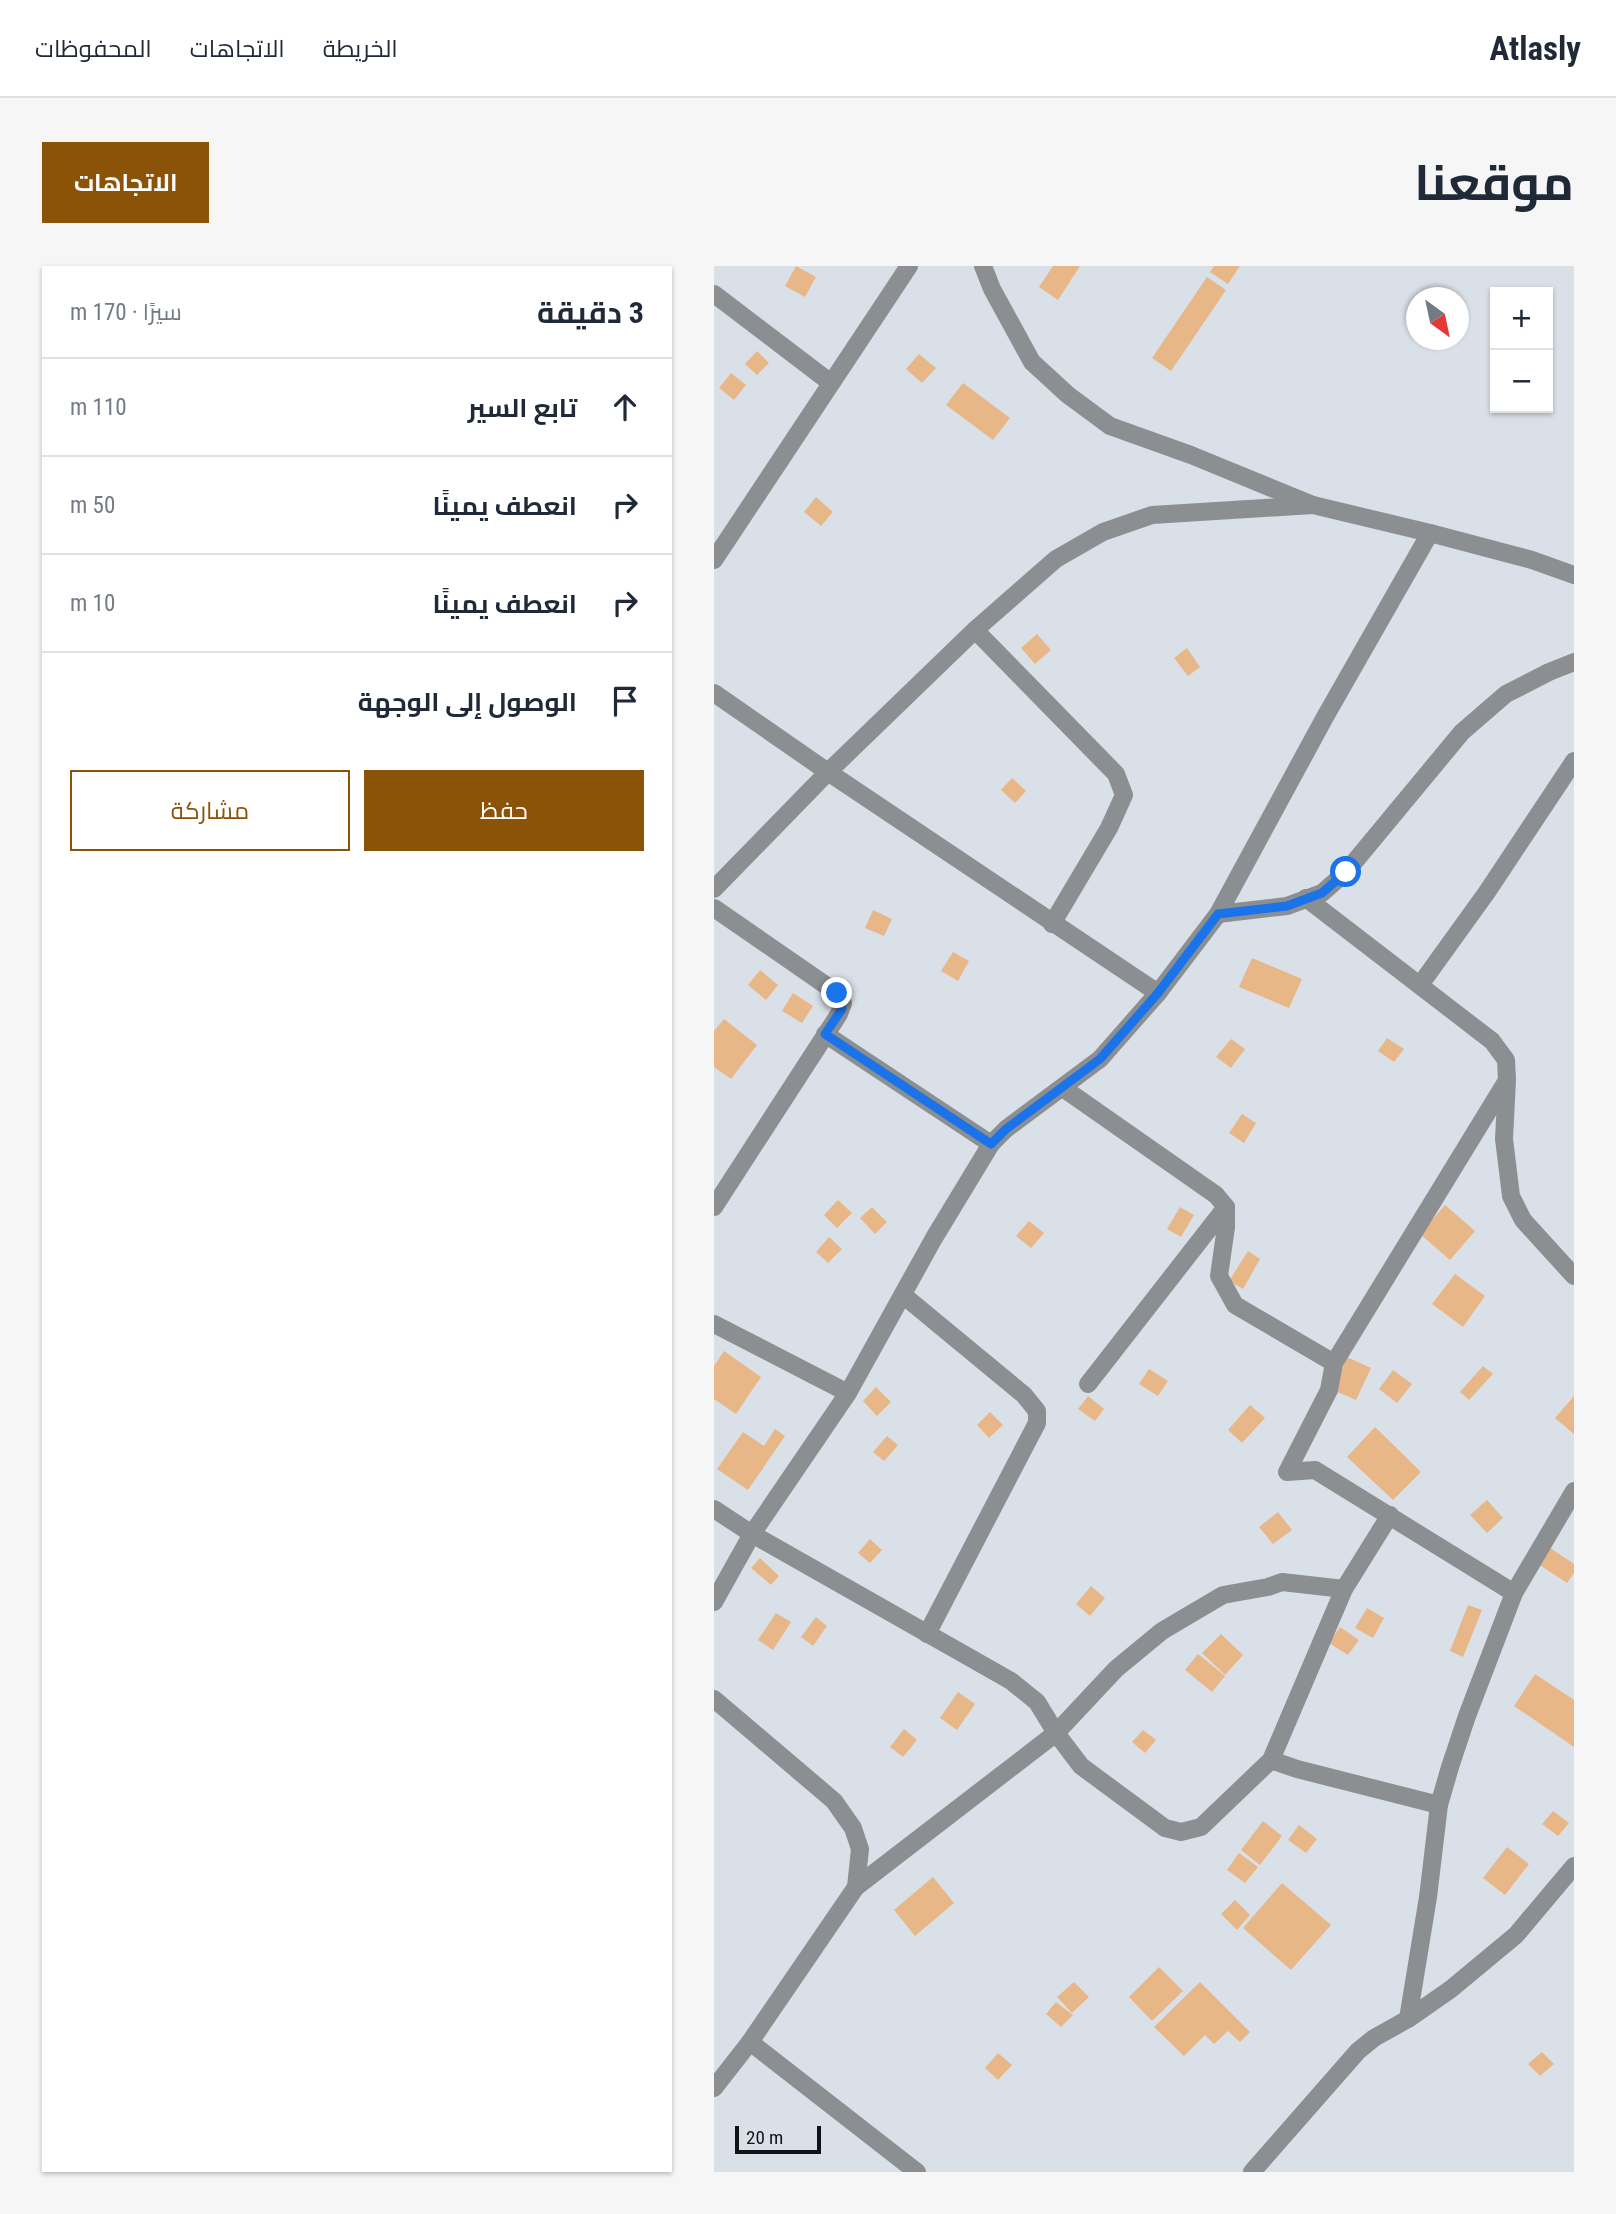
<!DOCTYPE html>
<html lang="ar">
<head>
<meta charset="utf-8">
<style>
	:root { --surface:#fff; --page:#f6f6f7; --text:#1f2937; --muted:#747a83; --line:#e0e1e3; --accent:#8b5308 }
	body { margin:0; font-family:"Roboto Condensed",Cairo,sans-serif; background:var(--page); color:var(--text); direction:rtl }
	.controls { position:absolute; right:21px; top:21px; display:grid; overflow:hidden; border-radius:0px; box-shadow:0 2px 5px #0004 }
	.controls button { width:63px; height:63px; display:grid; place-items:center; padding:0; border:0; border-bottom:2px solid var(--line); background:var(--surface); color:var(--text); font:35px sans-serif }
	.compass { position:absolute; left:692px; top:21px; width:63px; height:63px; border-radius:50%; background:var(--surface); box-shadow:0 2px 5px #0004; rotate:147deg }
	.scale { position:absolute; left:21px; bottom:18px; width:86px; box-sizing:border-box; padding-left:7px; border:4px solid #101215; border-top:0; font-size:19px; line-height:24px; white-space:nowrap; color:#101215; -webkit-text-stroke:5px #dae0e8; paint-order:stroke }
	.stop { position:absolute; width:21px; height:21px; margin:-16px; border:5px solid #1a73e8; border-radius:50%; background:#fff }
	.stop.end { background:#1a73e8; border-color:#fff; box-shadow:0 2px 7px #0008 }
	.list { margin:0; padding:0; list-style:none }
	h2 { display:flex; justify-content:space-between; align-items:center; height:91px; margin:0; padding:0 28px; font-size:30px }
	h2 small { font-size:23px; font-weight:400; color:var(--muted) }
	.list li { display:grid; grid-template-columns:46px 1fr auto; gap:21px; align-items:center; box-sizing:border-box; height:98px; padding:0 28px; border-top:2px solid var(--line) }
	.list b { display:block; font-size:26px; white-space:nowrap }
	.list em { font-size:23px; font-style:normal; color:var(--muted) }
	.actions { display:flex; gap:14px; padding:21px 28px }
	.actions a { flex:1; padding:16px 0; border:2px solid var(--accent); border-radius:0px; text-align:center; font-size:24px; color:var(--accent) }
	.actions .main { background:var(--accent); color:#fff }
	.icon { flex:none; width:38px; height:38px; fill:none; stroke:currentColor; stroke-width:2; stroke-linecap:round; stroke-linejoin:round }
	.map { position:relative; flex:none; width:860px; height:1906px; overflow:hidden; direction:ltr; border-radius:0px }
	header { display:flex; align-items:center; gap:42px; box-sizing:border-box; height:98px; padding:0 35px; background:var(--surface); border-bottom:2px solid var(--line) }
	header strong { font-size:33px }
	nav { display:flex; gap:38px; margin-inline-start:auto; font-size:24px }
	.intro { display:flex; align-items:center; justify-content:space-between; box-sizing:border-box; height:168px; padding:0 42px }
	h1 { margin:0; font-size:49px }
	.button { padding:18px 32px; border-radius:0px; background:var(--accent); color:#fff; font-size:24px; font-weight:700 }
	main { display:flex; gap:42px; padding:0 42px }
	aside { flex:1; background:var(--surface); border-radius:0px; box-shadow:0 2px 5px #0004 }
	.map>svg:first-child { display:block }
	.building { fill:#e8b788 }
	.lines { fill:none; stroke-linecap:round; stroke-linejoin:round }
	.minor { stroke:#8c8f92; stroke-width:18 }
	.route { stroke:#1a73e8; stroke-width:9 }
</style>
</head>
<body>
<header>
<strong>Atlasly</strong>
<nav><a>الخريطة</a><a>الاتجاهات</a><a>المحفوظات</a></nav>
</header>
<div class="intro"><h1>موقعنا</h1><a class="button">الاتجاهات</a></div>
<main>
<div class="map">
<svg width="860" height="1906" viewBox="0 0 860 1906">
	<rect width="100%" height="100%" fill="#dae0e8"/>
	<g class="building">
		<polygon points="82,0 102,11 91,31 71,20"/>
		<polygon points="339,0 366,0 344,34 325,21"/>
		<polygon points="500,0 526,0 514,18 496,6"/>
		<polygon points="493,11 512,24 457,105 438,92"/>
		<polygon points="43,85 55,97 43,109 31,98"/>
		<polygon points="205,88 222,102 208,117 192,103"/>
		<polygon points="17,107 32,119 20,134 5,122"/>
		<polygon points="249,117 296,152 279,174 232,139"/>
		<polygon points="102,231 119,246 107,260 90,246"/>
		<polygon points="323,368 337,384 321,398 307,382"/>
		<polygon points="473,382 486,401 474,410 460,392"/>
		<polygon points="298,512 312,525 301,537 287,524"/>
		<polygon points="159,644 178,653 170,670 151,662"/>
		<polygon points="239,686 255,695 244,715 227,705"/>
		<polygon points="538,692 588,713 575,742 525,721"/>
		<polygon points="46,704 64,719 52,734 34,719"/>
		<polygon points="79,727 99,740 88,757 68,745"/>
		<polygon points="10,753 43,779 17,813 0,801 0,765"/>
		<polygon points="673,772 690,783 680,796 664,785"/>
		<polygon points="517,773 531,783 517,802 502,791"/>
		<polygon points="528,848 542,857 530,877 515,867"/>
		<polygon points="124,934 138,947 123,962 110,949"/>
		<polygon points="731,939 761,965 736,994 706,968"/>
		<polygon points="158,941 173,956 161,968 146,952"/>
		<polygon points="466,941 480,949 467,971 453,963"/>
		<polygon points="315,955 330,967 317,982 302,970"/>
		<polygon points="115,971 128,983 114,997 102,986"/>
		<polygon points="534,985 546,993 529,1023 515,1015"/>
		<polygon points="741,1008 771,1030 749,1061 718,1038"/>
		<polygon points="10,1085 47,1111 22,1148 0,1133 0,1100"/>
		<polygon points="633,1091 657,1102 642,1134 619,1124"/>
		<polygon points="769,1100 779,1108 755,1134 746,1126"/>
		<polygon points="435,1103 454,1115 444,1130 425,1118"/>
		<polygon points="679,1104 698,1118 683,1137 665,1123"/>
		<polygon points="162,1121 177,1136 163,1150 149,1135"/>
		<polygon points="374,1130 390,1143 381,1155 364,1143"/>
		<polygon points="860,1130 860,1168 841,1152"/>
		<polygon points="536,1139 551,1152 528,1177 514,1164"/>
		<polygon points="276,1146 289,1159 275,1172 263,1159"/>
		<polygon points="661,1161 707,1206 679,1234 633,1191"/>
		<polygon points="61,1163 71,1170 34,1224 3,1203 29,1166 50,1180"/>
		<polygon points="173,1170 184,1179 170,1195 159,1186"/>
		<polygon points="773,1234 789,1252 773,1267 756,1249"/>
		<polygon points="564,1246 578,1264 559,1278 545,1261"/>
		<polygon points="156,1273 168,1284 156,1297 144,1287"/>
		<polygon points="835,1281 860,1298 860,1307 853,1317 824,1298"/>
		<polygon points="46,1292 65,1310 57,1319 37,1302"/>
		<polygon points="377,1320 391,1332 376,1350 362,1338"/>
		<polygon points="754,1339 768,1344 749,1391 736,1385"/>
		<polygon points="653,1342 670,1352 659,1372 641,1362"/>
		<polygon points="62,1347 77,1356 59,1384 44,1374"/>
		<polygon points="102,1351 113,1360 99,1380 87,1371"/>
		<polygon points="626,1361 645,1374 634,1389 615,1377"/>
		<polygon points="507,1368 529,1389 511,1409 488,1387"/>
		<polygon points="484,1388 511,1410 498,1426 471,1404"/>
		<polygon points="821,1408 860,1434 860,1481 800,1440"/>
		<polygon points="244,1426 261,1438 243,1464 226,1452"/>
		<polygon points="190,1463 203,1474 189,1491 176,1481"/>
		<polygon points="429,1464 442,1474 431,1487 418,1476"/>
		<polygon points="839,1545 855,1557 844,1570 828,1558"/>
		<polygon points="549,1555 568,1570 546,1599 527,1584"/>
		<polygon points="585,1559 603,1573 592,1587 574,1574"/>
		<polygon points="793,1581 815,1598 791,1629 769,1612"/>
		<polygon points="525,1587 544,1601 531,1617 513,1604"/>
		<polygon points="219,1611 240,1637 201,1670 180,1644"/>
		<polygon points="568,1617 617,1659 577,1704 529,1662"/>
		<polygon points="521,1634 536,1649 523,1664 507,1648"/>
		<polygon points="445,1701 469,1725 438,1755 415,1731"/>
		<polygon points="360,1716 375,1731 358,1747 343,1731"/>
		<polygon points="486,1716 536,1766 526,1776 514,1765 500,1778 491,1769 470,1790 440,1761"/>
		<polygon points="342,1736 359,1749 347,1761 332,1748"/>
		<polygon points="828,1786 840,1798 826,1810 814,1798"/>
		<polygon points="284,1787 298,1799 284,1814 271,1802"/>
	</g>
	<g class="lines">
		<g class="minor">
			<polyline points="269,0 278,23 318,96 354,129 396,160 477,189 599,239 716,267 818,294 860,309"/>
			<polyline points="0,28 117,117"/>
			<polyline points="0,294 195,0"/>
			<polyline points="261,364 402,508 410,529 395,562 338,658"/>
			<polyline points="0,427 114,506 444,727"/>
			<polyline points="0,623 114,506 261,364 342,293 389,266 438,249 599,239"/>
			<polyline points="592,632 778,775 792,794 793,814 790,873 797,930 809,954 860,1010"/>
			<polyline points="0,642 123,727 129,737 125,748 0,941"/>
			<polyline points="504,648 573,640 608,627 632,606 748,466 792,428 835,406 860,396"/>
			<polyline points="706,719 773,626 860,495"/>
			<polyline points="111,768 277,878"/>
			<polyline points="349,822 502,929 512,941 512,961 505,1010 521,1039 620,1097 615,1124 573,1206 601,1204 800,1327"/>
			<polyline points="189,1029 310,1129 323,1145 323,1157 213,1368"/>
			<polyline points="0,1058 134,1127"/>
			<polyline points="620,1097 792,816"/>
			<polyline points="374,1118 512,941"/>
			<polyline points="0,1243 38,1268 297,1415 323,1436 342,1467 367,1500 451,1562 467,1566 487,1561 557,1494 630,1323 676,1249"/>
			<polyline points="0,1336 38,1268 134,1127 220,972 277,878 292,863 386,793 444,727 504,648 611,451 716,267"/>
			<polyline points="0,1433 120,1535 139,1562 146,1583 142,1621"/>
			<polyline points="557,1494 583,1503 725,1539"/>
			<polyline points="694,1753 714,1631 725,1539 736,1501 753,1450 800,1327 860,1225"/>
			<polyline points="36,1776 203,1906"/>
			<polyline points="0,1822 36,1776 142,1621 342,1467 402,1403 448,1365 509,1329 554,1321 568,1316 630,1323"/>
			<polyline points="538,1906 644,1785 660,1772 694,1753 737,1723 802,1669 860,1600"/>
		</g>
	</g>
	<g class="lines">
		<polyline class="route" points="123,727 127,733 128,743 111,768 277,878 292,863 386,793 444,727 504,648 573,640 608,627 632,606"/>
	</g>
</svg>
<div class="controls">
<button>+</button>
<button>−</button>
</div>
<svg class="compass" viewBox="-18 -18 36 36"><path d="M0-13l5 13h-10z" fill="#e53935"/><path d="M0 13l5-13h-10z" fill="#747a83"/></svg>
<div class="scale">20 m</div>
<div class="stop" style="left:632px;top:606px"></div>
<div class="stop end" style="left:123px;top:727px"></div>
</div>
<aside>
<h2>3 دقيقة<small>سيرًا · 170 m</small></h2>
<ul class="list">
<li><svg class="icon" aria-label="ahead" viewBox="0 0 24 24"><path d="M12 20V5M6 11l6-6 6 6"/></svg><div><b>تابع السير</b></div><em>110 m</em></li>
<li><svg class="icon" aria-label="right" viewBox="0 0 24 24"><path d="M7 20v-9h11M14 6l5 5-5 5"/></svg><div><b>انعطف يمينًا</b></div><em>50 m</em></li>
<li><svg class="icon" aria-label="right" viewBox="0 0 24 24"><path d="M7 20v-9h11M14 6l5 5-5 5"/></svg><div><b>انعطف يمينًا</b></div><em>10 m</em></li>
<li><svg class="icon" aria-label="arrive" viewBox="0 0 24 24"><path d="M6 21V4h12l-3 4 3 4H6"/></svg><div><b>الوصول إلى الوجهة</b></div></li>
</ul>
<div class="actions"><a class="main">حفظ</a><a>مشاركة</a></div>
</aside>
</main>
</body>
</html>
